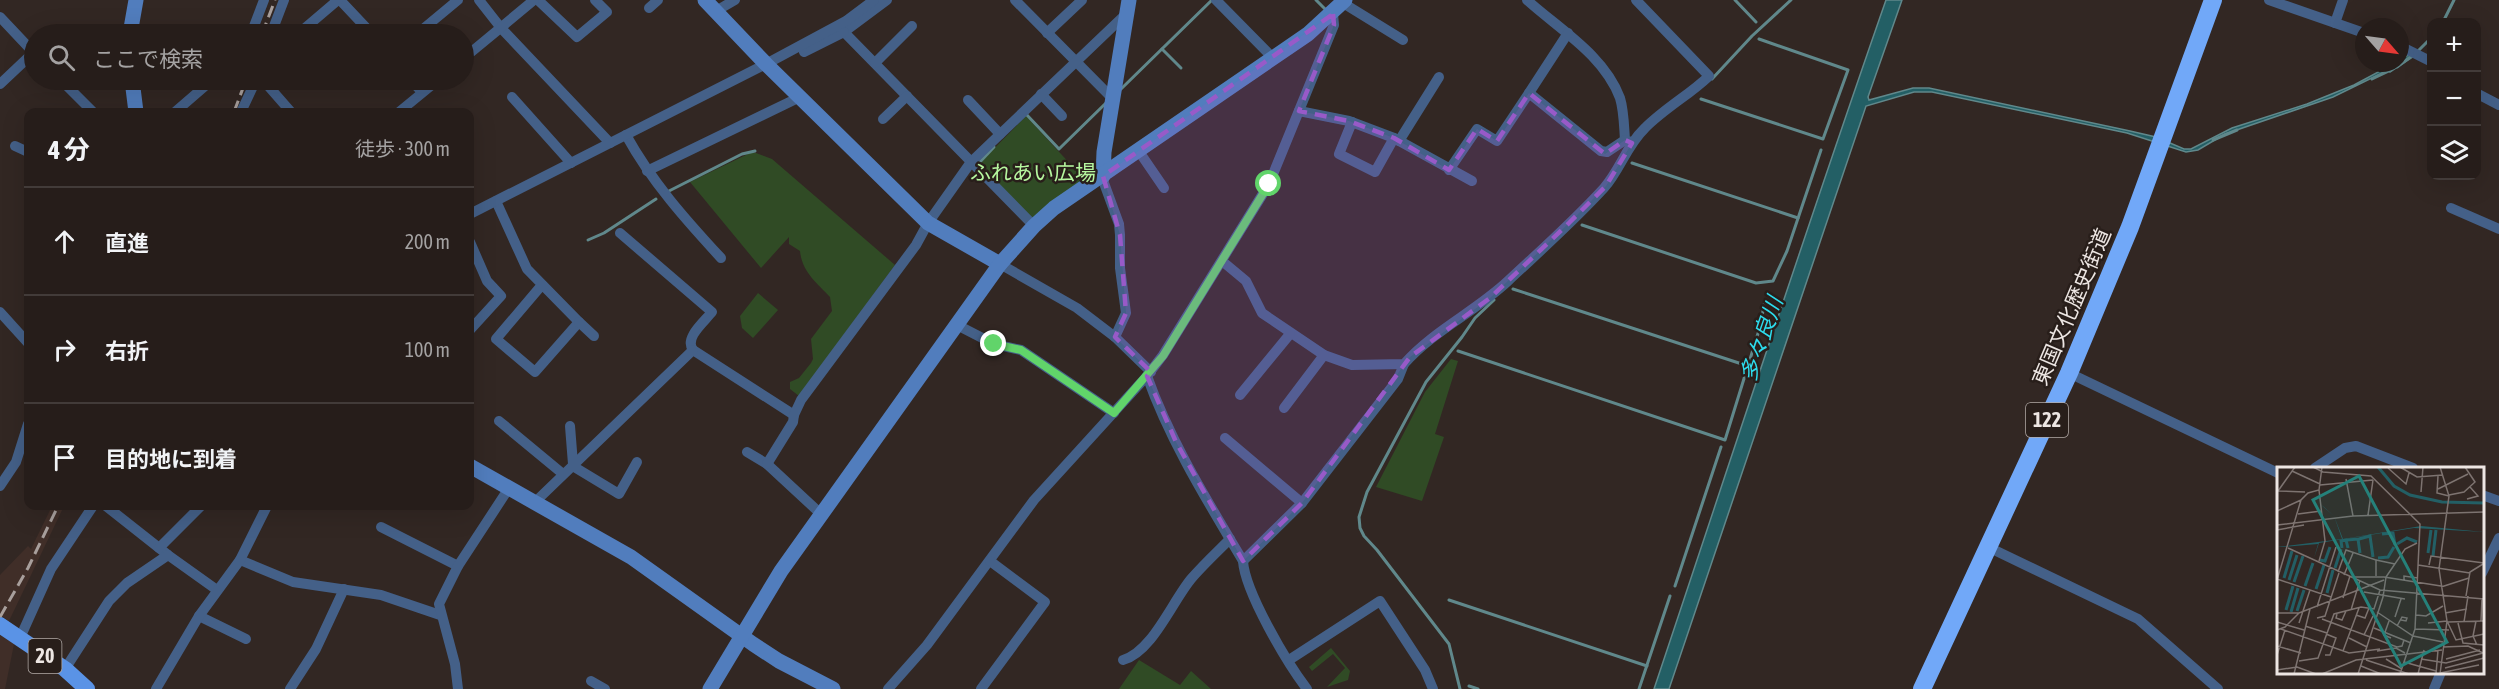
<!DOCTYPE html>
<html lang="ja">
<head>
<meta charset="utf-8">
<style>
	:root { --surface:#261d1a; --page:#2e2623; --text:#f1f3f6; --muted:#a4a2a2; --line:#423b39 }
	body { margin:0; font-family:"Asap Condensed","Noto Sans JP",sans-serif; background:var(--page); color:var(--text) }
	.controls { position:absolute; right:18px; top:18px; display:grid; overflow:hidden; border-radius:12px; box-shadow:0 6px 24px #0002 }
	.controls button { width:54px; height:54px; display:grid; place-items:center; padding:0; border:0; border-bottom:2px solid var(--line); background:var(--surface); color:var(--text); font:30px sans-serif }
	.compass { position:absolute; left:2355px; top:18px; width:54px; height:54px; border-radius:50%; background:var(--surface); box-shadow:0 6px 24px #0002; rotate:118deg }
	.stop { position:absolute; width:18px; height:18px; margin:-14px; border:4px solid #61d46a; border-radius:50%; background:#fff }
	.stop.end { background:#61d46a; border-color:#fff; box-shadow:0 2px 6px #0008 }
	.list { margin:0; padding:0; list-style:none }
	h2 { display:flex; justify-content:space-between; align-items:center; height:78px; margin:0; padding:0 24px; font-size:26px }
	h2 small { font-size:20px; font-weight:400; color:var(--muted) }
	.list li { display:grid; grid-template-columns:39px 1fr auto; gap:18px; align-items:center; box-sizing:border-box; height:108px; padding:0 24px; border-top:2px solid var(--line) }
	.list b { display:block; font-size:22px; white-space:nowrap }
	.list em { font-size:20px; font-style:normal; color:var(--muted) }
	.icon { flex:none; width:33px; height:33px; fill:none; stroke:currentColor; stroke-width:2; stroke-linecap:round; stroke-linejoin:round }
	.map { position:relative; flex:none; width:2499px; height:689px; overflow:hidden }
	.search { position:absolute; background:var(--surface); box-shadow:0 6px 24px #0002; left:24px; top:24px; width:450px; height:66px; display:flex; align-items:center; gap:15px; box-sizing:border-box; padding:0 21px; border-radius:33px; color:var(--muted); font-size:22px }
	.panel { position:absolute; background:var(--surface); box-shadow:0 6px 24px #0002; left:24px; top:108px; width:450px; height:402px; border-radius:12px }
	.map>svg:first-child { display:block }
	.built { fill:#402e28 }
	.green { fill:#304b25 }
	.water { fill:#235f65; stroke:#60888b; stroke-width:1.5 }
	.lines { fill:none; stroke-linecap:round; stroke-linejoin:round }
	.stream { stroke:#60888b; stroke-width:3 }
	.street { stroke:#446088; stroke-width:10 }
	.secondary { stroke:#517dbd; stroke-width:15 }
	.primary { stroke:#5a93e6; stroke-width:16 }
	.highway { stroke:#71a8f8; stroke-width:18 }
	.rail { stroke:#a89f9c; stroke-width:3; stroke-dasharray:12 6; stroke-linecap:butt }
	.route { stroke:#61d46a; stroke-width:8 }
	.marked { fill:#985ac8; fill-opacity:0.2; stroke:#985ac8; stroke-width:4.5; stroke-dasharray:12 8; stroke-linejoin:round }
	.labels { text-anchor:middle; stroke-width:5; stroke-linejoin:round; paint-order:stroke }
	.shield { fill:#281e1a; stroke:#b2aaa7; stroke-width:1.5 }
	.shield-label { font-size:20px; font-weight:bold; fill:#ede6e3 }
	.park-label { font-size:21px; fill:#b6f79f; stroke:#281e1a }
	.street-label { font-size:21px; fill:#ede6e3; stroke:#281e1a }
	.water-label { font-size:22px; font-style:italic; fill:#2ddced; stroke:#281e1a }
	.inset-river { fill:none; stroke:#235f65; stroke-width:3 }
	.inset-road { fill:none; stroke:#7d7370; stroke-width:1.5 }
	.view { fill:#25817a; fill-opacity:0.15; stroke:#25817a; stroke-width:3 }
	.inset-edge { fill:none; stroke:#ede6e3; stroke-width:3 }
</style>
</head>
<body>
<div class="map">
<svg width="2499" height="689" viewBox="0 0 2499 689">
	<rect width="100%" height="100%" fill="#322723"/>
	<g class="built">
		<polygon points="52,506 64,506 9,621 0,615 0,575 28,546 31,549"/>
		<polygon points="0,635 14,644 5,689 0,689"/>
	</g>
	<g class="green">
		<polygon points="1026,116 1085,180 1033,221 978,165"/>
		<path d="M750 153H756L772 159 895 265 799 396 790 389V382L799 378 811 363 813 359 811 339 832 311 830 297C817 283 802 272 800 251L789 244V237L761 268 690 182Z"/>
		<polygon points="758,293 778,310 753,338 742,328 740,316"/>
		<polygon points="1451,359 1458,361 1435,434 1444,437 1422,501 1376,487 1425,392"/>
		<polygon points="1331,648 1350,671 1348,680 1327,687 1345,668 1333,654 1312,671 1309,667"/>
		<polygon points="1139,660 1180,685 1191,671 1211,689 1119,689"/>
	</g>
	<path class="water" d="M1886 0H1902L1868 97 1869 100 1913 88H1929L2130 131 2156 137 2184 149H2191L2232 128 2307 104 2354 85 2395 63H2400V60L2410 54 2414 56 2390 72 2388 70 2333 97 2225 134 2198 150 2186 152 2127 133 1932 92H1914L1866 106 1669 689H1654C1731 459 1806 229 1886 0Z"/>
	<g class="lines">
		<g class="stream">
			<polyline points="1316,0 1325,9"/>
			<polyline points="1735,0 1756,22"/>
			<polyline points="2443,22 2454,0"/>
			<polyline points="1162,49 1181,68"/>
			<polyline points="2418,51 2432,37"/>
			<polyline points="2397,67 2413,55"/>
			<polyline points="1712,79 1752,36 1791,0"/>
			<polyline points="2372,79 2391,70"/>
			<polyline points="1121,89 1212,0"/>
			<polyline points="1701,99 1823,139 1848,70 1759,39"/>
			<polyline points="1026,114 1059,149 1106,103"/>
			<polyline points="2213,140 2237,130"/>
			<polyline points="1632,163 1798,218"/>
			<polyline points="978,164 994,147"/>
			<polyline points="667,192 742,154 755,151"/>
			<polyline points="1582,225 1756,283 1773,281 1787,251 1821,150"/>
			<polyline points="588,240 604,233 656,199"/>
			<polyline points="1513,289 1748,366"/>
			<polyline points="1458,351 1725,440 1760,327 1765,300"/>
			<polyline points="1675,586 1721,447"/>
			<polyline points="1449,600 1647,666"/>
			<polyline points="1469,686 1478,689"/>
			<polyline points="1460,689 1449,644 1377,550 1364,536 1360,528 1359,517 1367,492 1426,382 1462,337 1475,318 1494,300"/>
			<polyline points="1639,689 1670,596"/>
		</g>
		<g class="street">
			<polyline points="340,0 372,34"/>
			<polyline points="479,0 501,28 610,143"/>
			<polyline points="538,0 577,37 607,12 595,0"/>
			<polyline points="887,0 844,32 1034,226"/>
			<polyline points="1015,0 1113,99"/>
			<polyline points="1216,0 1273,58"/>
			<path d="M1527 0C1559 29 1604 55 1620 98 1624 111 1624 127 1625 140L1631 142"/>
			<polyline points="2269,0 2364,33"/>
			<polyline points="1343,3 1403,40"/>
			<polyline points="649,8 658,0"/>
			<polyline points="716,11 735,0"/>
			<polyline points="0,17 34,53"/>
			<polyline points="2335,23 2343,0"/>
			<polyline points="1047,33 1082,0"/>
			<polyline points="251,34 264,0"/>
			<polyline points="271,34 284,0"/>
			<polyline points="298,34 338,0"/>
			<polyline points="417,34 458,0"/>
			<polyline points="2400,46 2432,62"/>
			<polyline points="804,52 844,32"/>
			<polyline points="464,58 534,0"/>
			<polyline points="875,63 912,26"/>
			<polyline points="61,80 93,112"/>
			<polyline points="263,80 291,112"/>
			<polyline points="411,80 422,92"/>
			<polyline points="0,84 34,52"/>
			<polyline points="1529,93 1568,33"/>
			<polyline points="2476,93 2499,105"/>
			<polyline points="1041,94 1062,116"/>
			<polyline points="512,97 571,163"/>
			<polyline points="968,100 1000,134"/>
			<polyline points="1299,111 1349,121 1394,138 1472,181"/>
			<polyline points="175,112 212,80"/>
			<polyline points="241,112 256,80"/>
			<polyline points="399,112 438,80"/>
			<polyline points="883,119 907,96"/>
			<polyline points="1352,122 1339,154 1375,172 1394,138"/>
			<path d="M626 135C652 182 685 219 721 258"/>
			<polyline points="1399,141 1439,77"/>
			<polyline points="15,146 28,152"/>
			<polyline points="1138,150 1164,188"/>
			<polyline points="1449,170 1477,129 1497,141 1529,93 1601,151 1607,152 1625,140"/>
			<polyline points="647,171 800,97"/>
			<polyline points="1103,176 1104,183 1119,224 1120,235 1120,268 1126,313 1115,337"/>
			<polyline points="496,201 527,269 579,322 535,372 496,339 541,286"/>
			<polyline points="2451,208 2499,229"/>
			<polyline points="470,214 766,64 846,21 874,0"/>
			<path d="M620 233 712 312C704 322 684 338 693 350L794 415"/>
			<polyline points="470,242 487,281 501,296 470,330"/>
			<path d="M1222 261 1246 281 1262 313 1324 355 1352 365 1404 364C1434 330 1475 312 1508 281 1540 251 1574 221 1604 188 1620 170 1627 145 1645 128 1665 108 1689 95 1709 76L1636 0"/>
			<polyline points="1000,264 1077,308 1115,337 1151,372"/>
			<polyline points="0,312 28,343"/>
			<polyline points="579,322 594,336"/>
			<polyline points="957,325 994,344 1021,350 1114,413"/>
			<polyline points="2069,373 2278,473"/>
			<path d="M1147 376C1170 441 1208 502 1243 561 1245 592 1287 663 1307 689"/>
			<polyline points="1240,395 1290,334"/>
			<polyline points="1284,408 1324,355"/>
			<polyline points="499,421 563,474"/>
			<polyline points="570,426 573,464 576,468 619,494 637,462"/>
			<polyline points="1225,438 1302,503"/>
			<polyline points="747,452 767,464 822,515"/>
			<polyline points="767,464 793,422 794,415 801,400 916,245 928,223 971,162 1127,13"/>
			<polyline points="2315,468 2345,448 2356,446 2413,468"/>
			<polyline points="0,486 16,462 28,424"/>
			<polyline points="2482,495 2499,501"/>
			<polyline points="534,503 693,350"/>
			<polyline points="106,506 168,555 217,590"/>
			<polyline points="381,527 458,566"/>
			<polyline points="1988,547 2138,619 2218,689"/>
			<polyline points="159,548 201,506"/>
			<polyline points="240,560 293,582 381,595 440,615"/>
			<polyline points="1243,561 1302,503 1398,379 1404,364"/>
			<polyline points="2482,573 2499,538"/>
			<polyline points="199,616 246,639"/>
			<polyline points="20,638 51,569 93,506"/>
			<path d="M1123 660C1152 652 1172 602 1191 579 1203 565 1217 552 1230 539"/>
			<polyline points="1289,660 1380,601 1425,670 1433,689"/>
			<polyline points="65,669 109,601 127,583 168,555"/>
			<polyline points="591,681 605,689"/>
			<polyline points="156,689 199,616 240,560 267,506"/>
			<polyline points="290,689 316,649 344,589"/>
			<polyline points="458,689 455,664 439,604 458,566 509,488"/>
			<polyline points="888,689 927,645 1034,500 1147,376 1163,355 1269,184 1334,25 1333,14"/>
			<polyline points="981,689 1045,602 990,561"/>
			<polyline points="2434,689 2441,672"/>
		</g>
		<g class="secondary">
			<polyline points="705,0 766,64 928,223 1000,264"/>
			<polyline points="130,34 136,0"/>
			<polyline points="132,80 136,112"/>
			<polyline points="1103,176 1104,152 1129,0"/>
			<polyline points="470,466 631,557 753,644 779,661 833,689"/>
			<polyline points="710,689 781,571 1000,264 1034,226 1054,208 1308,34 1345,0"/>
		</g>
		<polyline class="primary" points="0,625 65,669 87,689"/>
		<polyline class="highway" points="1922,689 2069,373 2130,227 2213,0"/>
		<g class="rail">
			<polyline points="262,34 275,0"/>
			<polyline points="234,112 246,80"/>
			<polyline points="0,617 28,568 58,506"/>
		</g>
	</g>
	<g class="lines">
		<polyline class="route" points="994,344 1021,350 1114,413 1163,356 1269,184"/>
	</g>
	<path class="marked" d="M1333 14 1334 25 1299 111 1349 121 1394 138 1449 170 1477 129 1497 141 1529 93 1605 154 1625 140 1632 143 1606 186 1568 224 1490 298 1410 357 1302 503 1243 561 1176 442 1147 376 1151 372 1115 337 1126 313 1120 235 1103 176Z"/>
	<g class="labels">
		<g class="shield">
			<rect x="2026" y="403" width="42" height="34" rx="4.5"/>
			<rect x="28.5" y="639" width="33" height="34" rx="4.5"/>
		</g>
		<g class="shield-label">
			<text x="2047" y="427">122</text>
			<text x="45" y="663">20</text>
		</g>
		<g class="park-label">
			<text x="1033" y="180">ふれあい広場</text>
		</g>
		<g class="street-label">
			<text transform="translate(2072 307) rotate(-67)" y="7">東国文化歴史街道</text>
		</g>
		<g class="water-label">
			<text transform="translate(1761 339) rotate(-71)" y="8">多々良川</text>
		</g>
	</g>
	<g transform="translate(2277 467)">
		<rect width="207" height="207" fill="#322723"/>
		<path d="M43 37 47 40 57 49 66 72 144 59 207 65 137 61 42 76 37 91 41 77 5 80 0 96 5 80H0L65 72 57 49Z" fill="#235f65"/>
		<path class="inset-river" d="M101 0 117 19 133 28 165 35 207 36M105 67 116 66 118 78M82 72 93 69 96 90M70 73 81 72 83 86M120 77 130 71 140 75M65 81 64 74 69 73 71 81M151 86 154 63M156 89 159 63M101 91 111 90 117 80M43 93 48 94 53 80M58 101 64 82M7 111 15 84M12 113 20 88M17 115 26 89M28 119 36 96M39 122 47 98M50 126 56 103M9 143 16 119M20 144 27 123M14 145 21 121"/>
		<path class="inset-road" d="M36 0 46 5 94 9 143 57 138 162 123 207M123 0 140 10 166 8M163 0 172 29 162 102 170 154 163 207M111 1 129 17 132 6M15 4 43 17M161 9 160 26 172 29M69 12 76 49M43 18 96 13M161 22 191 7M1 24 18 0M1 24 28 25M144 25 146 0M172 28 187 25 198 15 188 0M190 32 201 29 193 20M0 44 24 33M21 47 44 44M91 48 96 13M0 58 76 49 207 45M0 63 27 58M11 81 103 123 207 132M99 93 118 97M42 94 48 74 42 23M141 98 193 106M152 98 154 89 207 96M61 105 69 83 99 93V109M67 108 76 86M78 110H107L164 119M109 110 128 82 140 76M0 112 54 130M0 113 24 33 31 26 42 23 45 0M127 114V109L141 111M164 120 192 111M87 125 128 132M189 129 193 105 206 97M66 131 73 109M40 140 59 80M74 143 83 113M100 145 136 169 166 175M0 146H22L107 113M168 146 190 142M60 147 59 151 65 153 69 144M79 148 88 151 92 141M139 148 149 149 166 139M118 150 124 132M40 151 48 149 62 106M45 152 120 180 125 179 127 173M112 154 107 168 114 171M170 154 179 173 207 167M199 154 196 169 200 178M204 154 205 131M0 155 27 163M171 155 207 154M187 155 191 129M22 156 33 123M151 156 170 154M181 156 186 176 207 178M28 159 50 166M120 159 125 150 130 151 129 154 124 153M97 161 134 176M4 162 72 186 103 182M138 162 172 163M0 163 8 160 22 146M87 168 96 149M72 171 90 180M0 179 24 186M166 180 191 179 206 186M66 184 82 141M100 184 119 181 128 186M0 188 8 163M48 188H53L59 171 49 167M109 192 125 202M144 192 169 196 206 186M169 192 203 183M89 193 132 207M22 194 41 191 57 147 84 140 97 142 103 123M127 195 159 204M84 199 104 207M168 201 207 191M0 203 20 200 39 207M163 206 202 198M17 207 33 142M45 207 79 193 165 183M81 207 106 130 109 110M141 207 147 183M159 207 161 183"/>
		<path class="view" d="M82 9 170 175 124 199 36 33Z"/>
		<rect width="207" height="207" class="inset-edge"/>
	</g>
</svg>
<div class="controls">
<button>+</button>
<button>−</button>
<button><svg class="icon" aria-label="layers" viewBox="0 0 24 24"><path d="M12 4l9 5-9 5-9-5zM3 14l9 5 9-5"/></svg></button>
</div>
<svg class="compass" viewBox="-18 -18 36 36"><path d="M0-13l5 13h-10z" fill="#e53935"/><path d="M0 13l5-13h-10z" fill="#a4a2a2"/></svg>
<div class="stop" style="left:1269px;top:184px"></div>
<div class="stop end" style="left:994px;top:344px"></div>
<div class="search"><svg class="icon" aria-label="search" viewBox="0 0 24 24"><circle cx="10" cy="10" r="6"/><path d="M15 15l6 6"/></svg>ここで検索</div>
<section class="panel">
<h2>4 分<small>徒歩 · 300 m</small></h2>
<ul class="list">
<li><svg class="icon" aria-label="ahead" viewBox="0 0 24 24"><path d="M12 20V5M6 11l6-6 6 6"/></svg><div><b>直進</b></div><em>200 m</em></li>
<li><svg class="icon" aria-label="right" viewBox="0 0 24 24"><path d="M7 20v-9h11M14 6l5 5-5 5"/></svg><div><b>右折</b></div><em>100 m</em></li>
<li><svg class="icon" aria-label="arrive" viewBox="0 0 24 24"><path d="M6 21V4h12l-3 4 3 4H6"/></svg><div><b>目的地に到着</b></div></li>
</ul>
</section>
</div>
</body>
</html>
